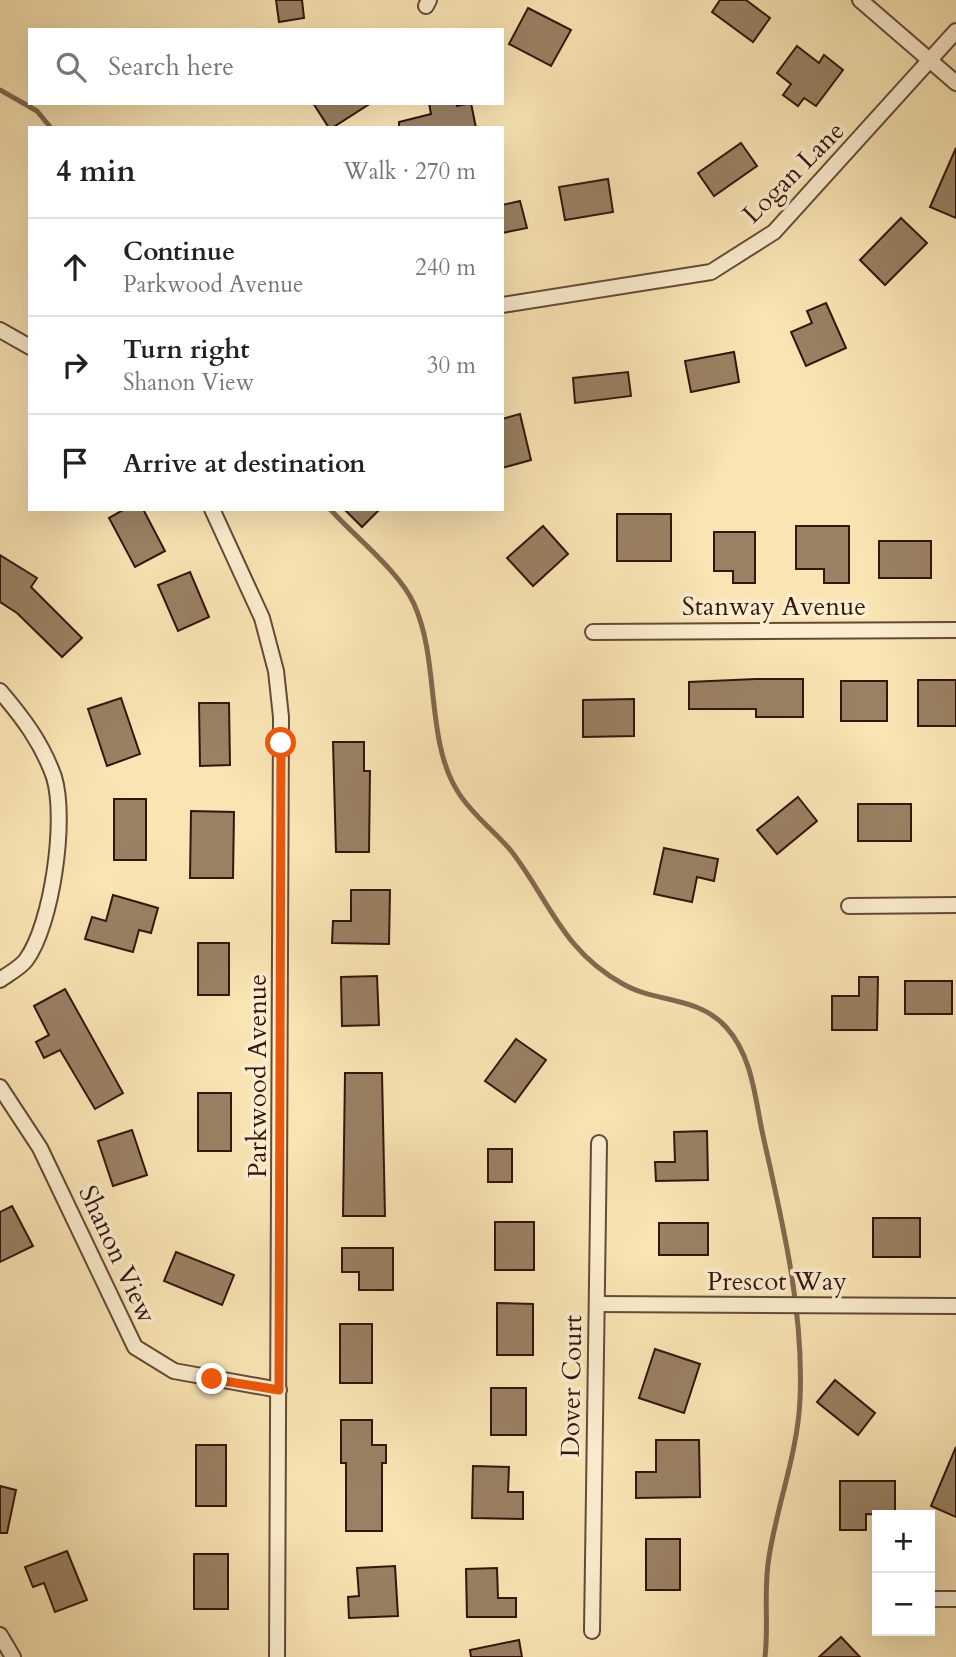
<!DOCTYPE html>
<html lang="en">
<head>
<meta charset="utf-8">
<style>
	:root { --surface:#fff; --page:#f2f2f2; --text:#222; --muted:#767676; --line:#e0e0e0 }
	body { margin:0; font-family:Cardo,serif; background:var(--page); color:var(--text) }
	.controls { position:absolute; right:21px; bottom:21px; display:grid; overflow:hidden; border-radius:0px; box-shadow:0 7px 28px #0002 }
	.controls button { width:63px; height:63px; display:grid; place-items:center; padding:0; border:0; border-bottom:2px solid var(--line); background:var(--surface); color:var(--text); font:35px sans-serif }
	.stop { position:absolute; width:21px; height:21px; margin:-16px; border:5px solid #ea580c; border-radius:50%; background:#fff }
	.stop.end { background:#ea580c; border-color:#fff; box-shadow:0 2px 7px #0008 }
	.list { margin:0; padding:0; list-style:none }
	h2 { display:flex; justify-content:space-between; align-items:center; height:91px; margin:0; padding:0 28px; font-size:30px }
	h2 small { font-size:23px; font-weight:400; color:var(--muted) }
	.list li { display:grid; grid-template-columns:46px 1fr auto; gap:21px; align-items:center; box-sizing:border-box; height:98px; padding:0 28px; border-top:2px solid var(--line) }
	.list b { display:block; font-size:26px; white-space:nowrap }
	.list p { margin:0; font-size:23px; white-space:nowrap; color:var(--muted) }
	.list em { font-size:23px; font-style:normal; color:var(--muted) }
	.icon { flex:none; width:38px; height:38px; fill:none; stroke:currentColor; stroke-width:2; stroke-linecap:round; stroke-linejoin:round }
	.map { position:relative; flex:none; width:956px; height:1657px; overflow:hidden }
	.search { position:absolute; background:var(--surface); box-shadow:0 7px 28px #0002; left:28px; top:28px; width:476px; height:77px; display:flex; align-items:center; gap:18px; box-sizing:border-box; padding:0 24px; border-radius:0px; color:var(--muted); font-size:26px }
	.panel { position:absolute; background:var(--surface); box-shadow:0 7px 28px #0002; left:28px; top:126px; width:476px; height:385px; border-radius:0px }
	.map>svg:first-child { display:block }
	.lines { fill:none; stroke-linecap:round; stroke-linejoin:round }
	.stream { stroke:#81684f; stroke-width:5 }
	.building { fill:#998163; stroke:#32160c; stroke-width:2 }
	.street-casing { stroke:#644a36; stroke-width:18 }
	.street { stroke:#fbedce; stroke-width:14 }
	.route { stroke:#ea580c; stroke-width:9 }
	.labels { text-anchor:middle; stroke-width:7; stroke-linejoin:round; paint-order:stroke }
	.street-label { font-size:26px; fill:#32160c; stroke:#fbedce }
</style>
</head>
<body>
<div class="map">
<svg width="956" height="1657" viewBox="0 0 956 1657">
	<rect width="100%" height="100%" fill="#f9e4b4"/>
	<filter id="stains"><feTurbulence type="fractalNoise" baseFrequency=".00286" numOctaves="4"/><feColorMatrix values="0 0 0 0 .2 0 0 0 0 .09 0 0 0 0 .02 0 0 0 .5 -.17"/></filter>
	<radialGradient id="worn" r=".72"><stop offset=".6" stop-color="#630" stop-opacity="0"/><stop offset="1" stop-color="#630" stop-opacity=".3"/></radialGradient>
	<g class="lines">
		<g class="stream">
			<polyline points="0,90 37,111 51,128"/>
			<path d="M330 509C355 537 399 571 414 604 440 661 425 740 458 792 472 815 495 831 512 852 550 902 563 951 623 984 656 1003 698 996 726 1027 754 1058 755 1102 764 1140 783 1224 804 1313 800 1399 798 1452 777 1505 769 1557 763 1591 769 1623 765 1657"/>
		</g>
	</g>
	<g class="building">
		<polygon points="276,0 302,0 304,18 279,22"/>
		<polygon points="720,0 746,0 770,18 753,42 712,12"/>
		<polygon points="528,8 571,30 551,66 509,44"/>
		<polygon points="797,46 819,63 824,55 843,70 816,106 804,98 798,106 783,95 791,84 777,73"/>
		<polygon points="313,103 371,103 332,128 329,128"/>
		<polygon points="429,103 456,103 457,106 471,103 476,128 399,128 399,122 431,114"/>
		<polygon points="741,143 757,166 714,196 698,173"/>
		<polygon points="956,148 956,218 930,207"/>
		<polygon points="608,179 613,212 565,220 559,187"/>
		<polygon points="520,201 527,228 502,233 502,205"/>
		<polygon points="901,218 927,243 885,285 860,260"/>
		<polygon points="826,303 846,348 806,366 791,332 812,323 807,311"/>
		<polygon points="734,352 739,382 691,392 685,361"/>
		<polygon points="628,372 631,396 575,403 573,378"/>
		<polygon points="520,414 531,460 502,468 502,419"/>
		<polygon points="125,509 143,509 165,551 135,567 109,518"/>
		<polygon points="344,509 380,509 362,527"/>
		<rect x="617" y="514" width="54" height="47"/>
		<polygon points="543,526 568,554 533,586 507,558"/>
		<polygon points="796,526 849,526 849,583 824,583 824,569 796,569"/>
		<polygon points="714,532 755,532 755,583 733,583 733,571 714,571"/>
		<rect x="879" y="541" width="52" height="37"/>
		<polygon points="0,555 37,578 31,587 82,638 62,657 17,613 0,602"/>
		<polygon points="190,572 209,617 178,631 158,585"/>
		<polygon points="756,679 803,679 803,717 756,717 756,709 689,709 689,682"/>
		<rect x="918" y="680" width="38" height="46"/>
		<rect x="841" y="681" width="46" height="40"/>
		<polygon points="121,698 140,754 107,766 88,709"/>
		<polygon points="634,699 634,736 583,737 583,700"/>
		<polygon points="199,703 229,703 230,765 200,766"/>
		<polygon points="333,742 364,742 364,771 370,771 369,852 336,852"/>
		<polygon points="798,797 817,821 777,854 757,830"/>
		<rect x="114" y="799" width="32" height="61"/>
		<rect x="858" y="804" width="53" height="37"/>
		<polygon points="191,811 234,812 233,878 190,878"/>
		<polygon points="664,848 718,859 714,881 697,877 692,902 654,894"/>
		<polygon points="351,890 390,890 389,944 332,943 333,921 351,921"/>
		<polygon points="113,895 158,908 151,933 139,930 133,952 85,939 92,917 106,921"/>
		<rect x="198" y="943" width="31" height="52"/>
		<polygon points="377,976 379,1025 342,1026 341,977"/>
		<polygon points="859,977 878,977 877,1030 832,1030 832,996 859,996"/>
		<rect x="905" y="981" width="47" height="33"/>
		<polygon points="65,989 123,1093 95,1109 60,1050 44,1058 36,1042 49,1035 34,1006"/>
		<polygon points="516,1039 546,1060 515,1102 485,1081"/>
		<polygon points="345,1073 382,1073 385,1216 343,1216"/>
		<rect x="198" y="1093" width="33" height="58"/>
		<polygon points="132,1130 147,1175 113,1186 98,1141"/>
		<polygon points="707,1131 708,1180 656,1181 655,1162 675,1162 674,1132"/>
		<rect x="488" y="1149" width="24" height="33"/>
		<polygon points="12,1206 33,1246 0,1262 0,1212"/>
		<rect x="873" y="1218" width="47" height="39"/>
		<rect x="495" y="1222" width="39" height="48"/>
		<rect x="659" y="1223" width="49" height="32"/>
		<polygon points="342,1248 393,1248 393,1290 359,1290 359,1272 342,1272"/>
		<polygon points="176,1252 234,1275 222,1305 164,1281"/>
		<polygon points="497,1303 533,1304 533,1355 497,1355"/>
		<rect x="340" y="1324" width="32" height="59"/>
		<polygon points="655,1349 700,1364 684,1413 639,1398"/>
		<polygon points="835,1380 875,1413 858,1435 817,1402"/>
		<rect x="491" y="1388" width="35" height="47"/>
		<polygon points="341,1420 372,1420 372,1445 386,1445 386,1463 382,1463 382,1531 346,1531 346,1463 341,1463"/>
		<polygon points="656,1440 699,1440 700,1497 636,1498 636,1472 656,1472"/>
		<rect x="196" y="1445" width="30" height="61"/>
		<polygon points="956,1447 956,1517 931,1506"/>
		<polygon points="473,1466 509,1467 508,1492 523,1492 523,1519 472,1518"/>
		<polygon points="840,1481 895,1481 895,1515 866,1514 866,1530 840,1530"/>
		<polygon points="0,1486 16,1490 7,1533 0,1533"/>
		<rect x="646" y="1539" width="34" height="51"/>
		<polygon points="67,1551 87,1600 55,1612 44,1583 33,1587 25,1567"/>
		<rect x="194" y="1554" width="34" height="55"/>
		<polygon points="395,1566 398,1616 349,1618 348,1597 359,1596 357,1568"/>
		<polygon points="497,1568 498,1598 516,1598 516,1617 467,1617 466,1569"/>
		<polygon points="841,1637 860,1657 819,1657"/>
		<polygon points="519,1640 522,1657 471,1657 470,1650"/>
	</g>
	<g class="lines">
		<defs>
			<g id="street">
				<polyline points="860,0 956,83"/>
				<polyline points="426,6 429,0"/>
				<polyline points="502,305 711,272 774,232 956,31"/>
				<polyline points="0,330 30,347"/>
				<polyline points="212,509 262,618 276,671 281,717 277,1657"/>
				<polyline points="593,632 956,630"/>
				<path d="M0 691C23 718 42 743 54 777 67 819 52 925 26 960 20 968 8 974 0 980"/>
				<polyline points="849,906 956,905"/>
				<polyline points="0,1087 40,1148 135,1347 174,1371 279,1390"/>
				<polyline points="597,1304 956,1306"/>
				<polyline points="930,1599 956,1599"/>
				<polyline points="592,1631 599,1143"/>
				<polyline points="0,1635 13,1657"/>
			</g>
		</defs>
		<use href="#street" class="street-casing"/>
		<use href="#street" class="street"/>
	</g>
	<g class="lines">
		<polyline class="route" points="212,1379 279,1390 281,743"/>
	</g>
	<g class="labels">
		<g class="street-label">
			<text transform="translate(793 172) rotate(-45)" y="9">Logan Lane</text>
			<text x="774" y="615">Stanway Avenue</text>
			<text transform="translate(257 1076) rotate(-90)" y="9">Parkwood Avenue</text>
			<text transform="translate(118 1254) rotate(65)" y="9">Shanon View</text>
			<text x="777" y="1290">Prescot Way</text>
			<text transform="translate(571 1386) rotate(-89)" y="9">Dover Court</text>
		</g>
	</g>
	<rect width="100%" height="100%" filter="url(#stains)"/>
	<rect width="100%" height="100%" fill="url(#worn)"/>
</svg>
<div class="controls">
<button>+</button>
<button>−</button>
</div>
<div class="stop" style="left:281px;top:743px"></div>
<div class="stop end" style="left:212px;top:1379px"></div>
<div class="search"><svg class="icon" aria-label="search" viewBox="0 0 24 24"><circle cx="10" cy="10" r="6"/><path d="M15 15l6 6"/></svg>Search here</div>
<section class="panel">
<h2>4 min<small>Walk · 270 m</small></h2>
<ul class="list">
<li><svg class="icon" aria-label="ahead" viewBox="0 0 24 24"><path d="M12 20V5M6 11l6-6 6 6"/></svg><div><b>Continue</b><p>Parkwood Avenue</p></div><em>240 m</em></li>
<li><svg class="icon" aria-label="right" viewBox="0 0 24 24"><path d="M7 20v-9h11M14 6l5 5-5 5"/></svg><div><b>Turn right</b><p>Shanon View</p></div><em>30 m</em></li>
<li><svg class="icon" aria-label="arrive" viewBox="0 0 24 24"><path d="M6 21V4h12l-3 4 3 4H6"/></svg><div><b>Arrive at destination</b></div></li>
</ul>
</section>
</div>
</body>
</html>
